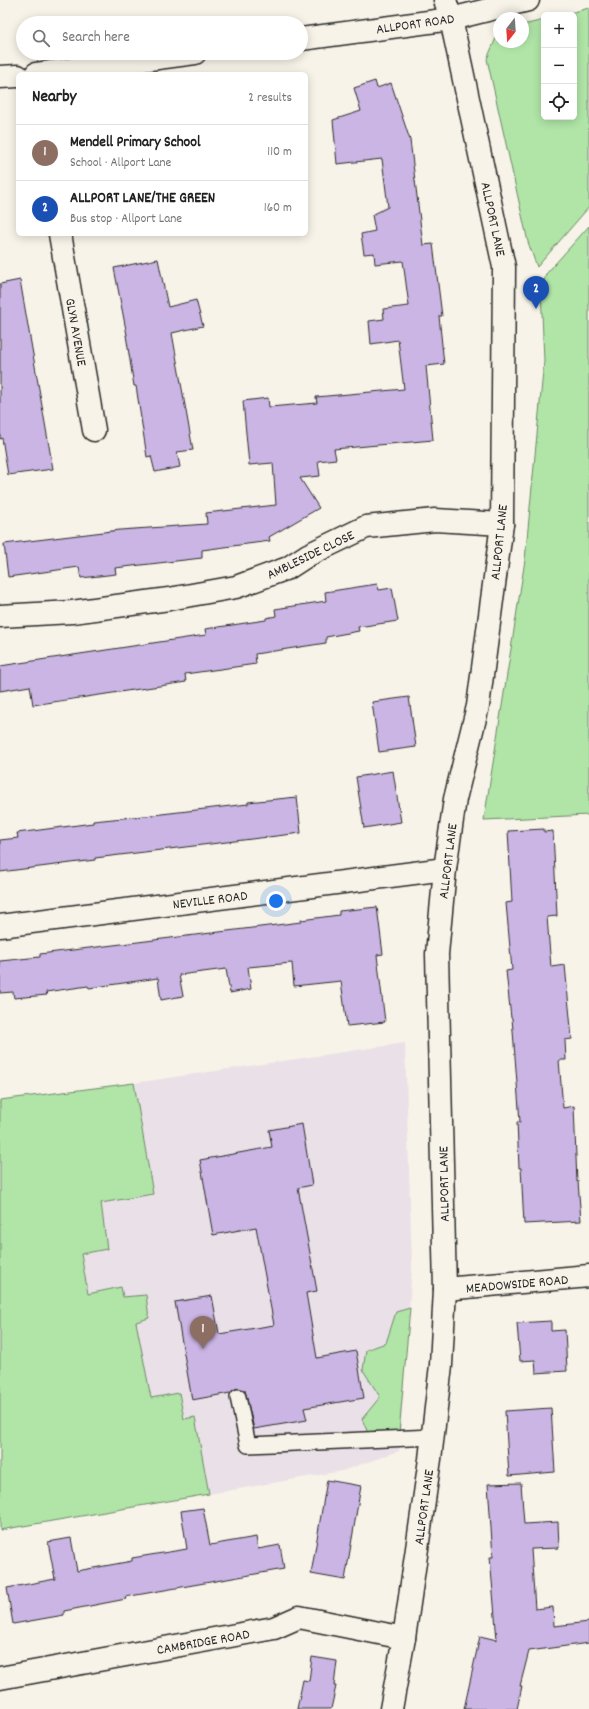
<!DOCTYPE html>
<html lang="en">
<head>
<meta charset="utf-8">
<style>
	:root { --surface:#fff; --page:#f6f6f6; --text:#222; --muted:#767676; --line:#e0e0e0; --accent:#1f6fb2 }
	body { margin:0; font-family:Dekko,sans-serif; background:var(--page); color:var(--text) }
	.controls { position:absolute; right:12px; top:12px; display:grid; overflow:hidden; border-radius:6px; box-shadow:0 2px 10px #0003 }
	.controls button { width:36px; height:36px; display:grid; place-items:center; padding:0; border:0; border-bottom:1px solid var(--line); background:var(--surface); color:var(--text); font:20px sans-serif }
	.compass { position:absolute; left:493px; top:12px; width:36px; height:36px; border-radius:50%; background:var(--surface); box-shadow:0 2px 10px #0003; rotate:197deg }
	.you { position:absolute; left:276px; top:901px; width:14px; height:14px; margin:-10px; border:3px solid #fff; border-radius:50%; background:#1a73e8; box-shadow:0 0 0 6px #1a73e833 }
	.badge { display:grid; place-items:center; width:26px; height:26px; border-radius:50%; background:var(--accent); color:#fff; font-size:13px; font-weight:700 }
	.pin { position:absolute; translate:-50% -33px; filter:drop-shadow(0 1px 2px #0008) }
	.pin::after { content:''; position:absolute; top:21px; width:14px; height:12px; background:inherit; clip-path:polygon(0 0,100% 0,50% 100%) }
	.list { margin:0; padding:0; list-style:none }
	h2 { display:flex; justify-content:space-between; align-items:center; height:52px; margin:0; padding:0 16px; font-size:17px }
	h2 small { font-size:13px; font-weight:400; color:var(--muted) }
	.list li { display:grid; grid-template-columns:26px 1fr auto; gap:12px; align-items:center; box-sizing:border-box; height:56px; padding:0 16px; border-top:1px solid var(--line) }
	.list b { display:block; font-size:15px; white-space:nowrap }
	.list p { margin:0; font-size:13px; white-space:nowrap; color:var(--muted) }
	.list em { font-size:13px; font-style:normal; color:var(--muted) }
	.icon { flex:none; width:22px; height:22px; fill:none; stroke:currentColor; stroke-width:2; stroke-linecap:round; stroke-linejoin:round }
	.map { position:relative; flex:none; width:589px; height:1709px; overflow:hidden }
	.search { position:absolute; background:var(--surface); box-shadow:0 2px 10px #0003; left:16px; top:16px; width:292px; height:44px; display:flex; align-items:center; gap:10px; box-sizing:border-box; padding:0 14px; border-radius:22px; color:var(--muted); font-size:15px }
	.panel { position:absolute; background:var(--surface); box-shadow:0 2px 10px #0003; left:16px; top:72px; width:292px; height:164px; border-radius:6px }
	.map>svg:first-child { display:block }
	.built { fill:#eae0e7 }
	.green { fill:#b0e5a7; stroke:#6e8869 }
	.building { fill:#cab5e5; stroke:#2b2b2b }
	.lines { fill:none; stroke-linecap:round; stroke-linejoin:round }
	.service-casing { stroke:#2b2b2b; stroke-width:18 }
	.minor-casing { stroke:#2b2b2b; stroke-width:25 }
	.tertiary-casing { stroke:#2b2b2b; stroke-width:25 }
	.service { stroke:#f7f3e8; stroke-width:15 }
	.minor { stroke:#f7f3e8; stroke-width:22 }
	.tertiary { stroke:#f7f3e8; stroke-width:22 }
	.labels { text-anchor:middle; stroke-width:4; stroke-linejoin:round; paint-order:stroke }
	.street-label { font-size:14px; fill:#2b2b2b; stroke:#f7f3e8 }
</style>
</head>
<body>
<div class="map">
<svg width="589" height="1709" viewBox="0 0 589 1709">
	<rect width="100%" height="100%" fill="#f7f3e8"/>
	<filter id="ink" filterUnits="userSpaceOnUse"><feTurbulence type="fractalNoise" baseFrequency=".025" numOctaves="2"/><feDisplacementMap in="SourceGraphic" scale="8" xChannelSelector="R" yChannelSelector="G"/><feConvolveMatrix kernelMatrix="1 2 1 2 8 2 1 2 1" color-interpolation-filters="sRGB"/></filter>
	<g filter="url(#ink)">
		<polygon class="built" points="405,1043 412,1266 399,1451 342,1471 0,1530 0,1100 134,1083"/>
		<g class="green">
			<polygon points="589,8 589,207 537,267 528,242 487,59 496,38 499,37 499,42 523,42 523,25 544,20 544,117 574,117 574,15 562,15"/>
			<polygon points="589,226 589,815 484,820 525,560 544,361 541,289 546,274"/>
			<polygon points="134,1083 153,1194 101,1203 107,1249 81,1254 88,1294 121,1287 123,1297 146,1295 149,1318 136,1322 151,1398 179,1393 184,1419 195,1417 209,1494 0,1530 0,1100"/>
			<polygon points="410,1308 399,1433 368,1433 362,1419 380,1397 363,1370 366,1350 386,1343 396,1312"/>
		</g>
		<g class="building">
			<polygon points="375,81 377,88 391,83 410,140 423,245 433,244 442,316 439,316 444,364 426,366 433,440 334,449 336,459 318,461 320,476 300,478 319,508 269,537 270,541 202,550 202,558 115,568 116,574 99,576 81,578 79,567 8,577 4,544 120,530 207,524 206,513 276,505 273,463 249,465 243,401 268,398 269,407 317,403 316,397 404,389 398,340 371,344 369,321 384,319 383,309 409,306 403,261 375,264 374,253 364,254 361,234 375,231 372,215 388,207 382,159 337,164 333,120 361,111 354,88"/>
			<polygon points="158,259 168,307 196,300 203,326 172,333 193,450 177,452 180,467 155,472 151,456 147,457 136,386 134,386 126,335 127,335 114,268"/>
			<polygon points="20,280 53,469 8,475 2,438 0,439 0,284"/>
			<polygon points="377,584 379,590 392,588 398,621 358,627 359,631 326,637 326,643 255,654 256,664 185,674 186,682 33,705 30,686 0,691 0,666 206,635 205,629 266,620 266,618 276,616 275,609 326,601 325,592"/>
			<polygon points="409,697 416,747 379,752 372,702"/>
			<polygon points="393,771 401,822 364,828 356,777"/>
			<polygon points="297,797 301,833 95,858 95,860 0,872 0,840 18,838 17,833 93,823 93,821 153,815 248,804 248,802"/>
			<polygon points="544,829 544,832 553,831 557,916 547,917 551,967 565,965 572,1039 565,1040 566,1060 559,1060 563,1108 574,1106 577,1182 578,1181 581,1221 524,1224 521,1168 519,1168 517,1122 520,1122 512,1018 511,1018 506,971 512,970 506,903 512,902 508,831"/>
			<polygon points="377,907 383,954 377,955 385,1022 347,1026 341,981 294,986 292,963 248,967 251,989 230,993 226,969 179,975 183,996 161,1000 158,978 89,988 88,986 46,992 47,995 14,998 13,992 0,993 0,961 40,957 40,954 301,922 301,920 339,915 339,911"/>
			<polygon points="302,1124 312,1185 298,1188 317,1291 306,1293 317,1358 356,1351 364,1398 304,1408 307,1420 254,1429 245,1390 237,1388 230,1393 192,1400 175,1302 212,1296 219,1334 274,1325 256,1227 213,1235 200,1160 272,1147 269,1130"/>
			<polygon points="551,1321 551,1331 565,1330 567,1371 536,1373 535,1360 520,1361 517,1323"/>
			<polygon points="551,1408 555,1472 509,1476 505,1411"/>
			<polygon points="327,1480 361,1486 345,1580 311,1574"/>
			<polygon points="521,1483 524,1524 558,1522 559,1548 531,1549 535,1609 553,1607 554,1626 589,1622 589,1643 529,1651 520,1686 522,1686 517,1709 464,1709 480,1636 497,1640 490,1557 493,1557 488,1484"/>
			<polygon points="203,1508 210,1545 256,1537 258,1549 280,1545 284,1569 125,1597 126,1599 64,1611 64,1615 13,1624 7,1588 55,1579 48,1542 71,1538 77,1571 132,1561 132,1558 187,1549 181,1511"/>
			<polygon points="312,1657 337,1661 334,1686 336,1686 331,1709 297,1709 303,1680 309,1681"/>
		</g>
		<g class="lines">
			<defs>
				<polyline id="service" points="238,1397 248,1445 433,1437"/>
				<g id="minor">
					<polyline points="60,234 94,430"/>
					<polyline points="0,616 72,612 169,599 236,587 288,568 308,555 366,527 435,520 502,524"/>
					<polyline points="0,926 445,869"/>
					<polyline points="445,1289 589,1276"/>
					<polyline points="0,1678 274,1628 299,1617 404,1638"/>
				</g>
				<g id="tertiary">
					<polyline points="301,39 451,19 528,0"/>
					<polyline points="36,74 195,53"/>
					<polyline points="0,77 18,76"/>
					<polyline points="391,1709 404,1638 430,1459 441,1365 445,1289 437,954 445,869 455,799 478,706 502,524 504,267 451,19 445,0"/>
				</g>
			</defs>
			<use href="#service" class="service-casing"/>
			<use href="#minor" class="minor-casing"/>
			<use href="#tertiary" class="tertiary-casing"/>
			<use href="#service" class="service"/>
			<use href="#minor" class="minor"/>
			<use href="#tertiary" class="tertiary"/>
		</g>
	</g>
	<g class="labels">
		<g class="street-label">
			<text transform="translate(415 23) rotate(-8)" y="5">ALLPORT ROAD</text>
			<text transform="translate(494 219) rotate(78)" y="5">ALLPORT LANE</text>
			<text transform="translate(77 332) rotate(80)" y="5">GLYN AVENUE</text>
			<text transform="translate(498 542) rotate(-84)" y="5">ALLPORT LANE</text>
			<text transform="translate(310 554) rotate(-26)" y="5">AMBLESIDE CLOSE</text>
			<text transform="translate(447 861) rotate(-83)" y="5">ALLPORT LANE</text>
			<text transform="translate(210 899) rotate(-7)" y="5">NEVILLE ROAD</text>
			<text transform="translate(443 1184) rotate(-91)" y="5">ALLPORT LANE</text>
			<text transform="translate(517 1283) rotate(-5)" y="5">MEADOWSIDE ROAD</text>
			<text transform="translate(423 1507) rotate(-82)" y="5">ALLPORT LANE</text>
			<text transform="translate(203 1641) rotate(-10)" y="5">CAMBRIDGE ROAD</text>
		</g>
	</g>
</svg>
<div class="controls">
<button>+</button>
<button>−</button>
<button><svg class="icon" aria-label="locate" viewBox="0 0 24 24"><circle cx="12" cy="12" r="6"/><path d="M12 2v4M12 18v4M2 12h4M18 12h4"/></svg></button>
</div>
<svg class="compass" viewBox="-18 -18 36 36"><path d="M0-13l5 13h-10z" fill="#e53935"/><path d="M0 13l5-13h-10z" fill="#767676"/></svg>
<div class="you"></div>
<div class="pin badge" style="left:203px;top:1349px;background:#8d6e63">1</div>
<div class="pin badge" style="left:536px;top:309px;background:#1a4fb4">2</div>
<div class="search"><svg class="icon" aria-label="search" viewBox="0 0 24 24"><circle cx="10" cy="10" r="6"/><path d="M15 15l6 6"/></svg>Search here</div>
<section class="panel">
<h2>Nearby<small>2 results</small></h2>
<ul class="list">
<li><span class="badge" style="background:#8d6e63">1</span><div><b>Mendell Primary School</b><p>School · Allport Lane</p></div><em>110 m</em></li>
<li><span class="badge" style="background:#1a4fb4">2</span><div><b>ALLPORT LANE/THE GREEN</b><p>Bus stop · Allport Lane</p></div><em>160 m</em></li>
</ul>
</section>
</div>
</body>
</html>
